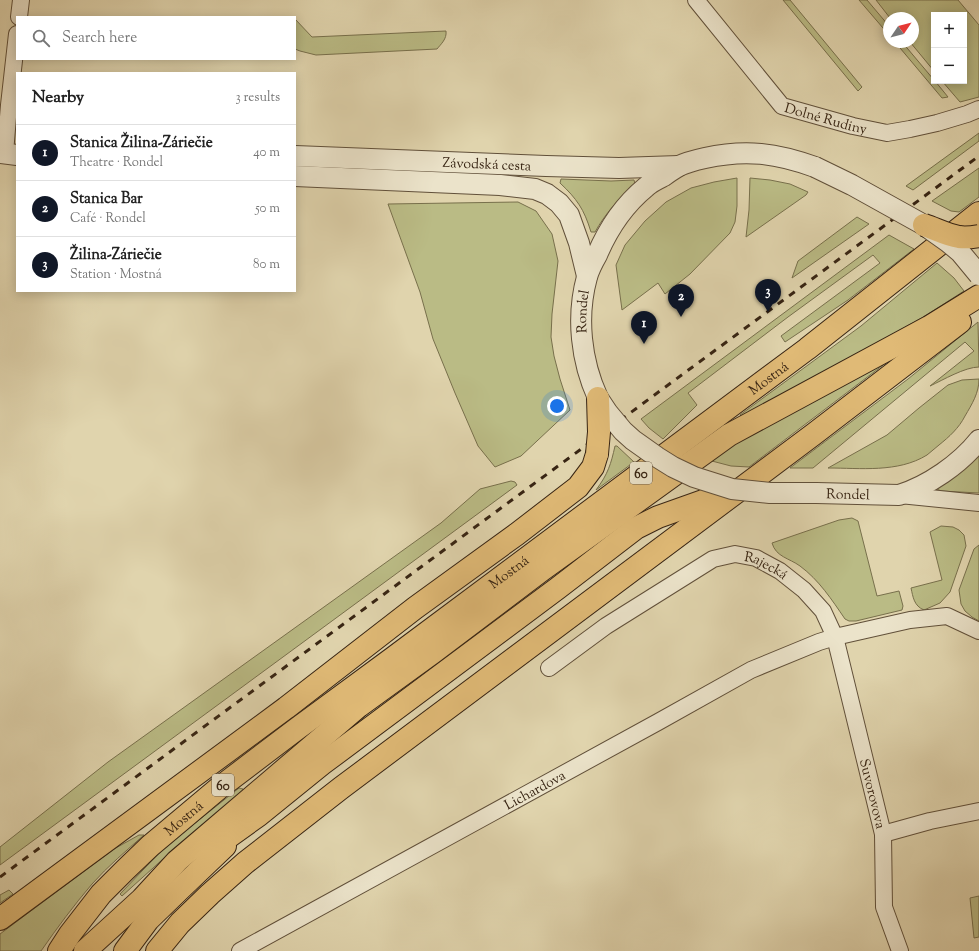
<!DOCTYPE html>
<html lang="en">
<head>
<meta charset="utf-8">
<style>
	:root { --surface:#fff; --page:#f6f6f6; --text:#222; --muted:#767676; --line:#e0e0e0; --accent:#111827 }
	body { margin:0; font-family:"Sorts Mill Goudy",serif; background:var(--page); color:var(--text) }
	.controls { position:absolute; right:12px; top:12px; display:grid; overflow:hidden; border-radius:0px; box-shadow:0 2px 10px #0003 }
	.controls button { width:36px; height:36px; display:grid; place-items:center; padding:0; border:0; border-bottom:1px solid var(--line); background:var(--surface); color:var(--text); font:20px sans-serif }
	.compass { position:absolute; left:883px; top:12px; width:36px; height:36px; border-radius:50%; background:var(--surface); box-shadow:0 2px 10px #0003; rotate:55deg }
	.you { position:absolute; left:557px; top:406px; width:14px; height:14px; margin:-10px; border:3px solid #fff; border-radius:50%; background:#1a73e8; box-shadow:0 0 0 6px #1a73e833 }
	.badge { display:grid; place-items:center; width:26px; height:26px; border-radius:50%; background:var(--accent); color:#fff; font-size:13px; font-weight:700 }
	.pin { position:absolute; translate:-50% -33px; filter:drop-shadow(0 1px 2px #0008) }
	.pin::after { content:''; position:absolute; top:21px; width:14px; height:12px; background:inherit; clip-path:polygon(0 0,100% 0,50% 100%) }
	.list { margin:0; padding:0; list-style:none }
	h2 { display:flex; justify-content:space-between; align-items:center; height:52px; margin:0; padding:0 16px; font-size:17px }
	h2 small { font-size:13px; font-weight:400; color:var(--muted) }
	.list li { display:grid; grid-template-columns:26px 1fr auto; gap:12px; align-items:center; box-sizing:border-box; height:56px; padding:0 16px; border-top:1px solid var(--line) }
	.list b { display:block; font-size:15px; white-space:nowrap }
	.list p { margin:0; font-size:13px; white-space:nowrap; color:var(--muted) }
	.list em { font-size:13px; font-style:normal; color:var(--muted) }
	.icon { flex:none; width:22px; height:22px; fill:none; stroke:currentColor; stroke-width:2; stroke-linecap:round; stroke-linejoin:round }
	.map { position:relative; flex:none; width:979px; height:951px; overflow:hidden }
	.search { position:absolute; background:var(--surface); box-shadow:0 2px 10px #0003; left:16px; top:16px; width:280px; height:44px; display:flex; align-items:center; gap:10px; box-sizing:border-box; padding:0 14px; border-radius:0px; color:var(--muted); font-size:15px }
	.panel { position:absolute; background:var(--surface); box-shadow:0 2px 10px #0003; left:16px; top:72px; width:280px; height:220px; border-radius:0px }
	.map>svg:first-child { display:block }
	.green { fill:#babb85; stroke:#78704c }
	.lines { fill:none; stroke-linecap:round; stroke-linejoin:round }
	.minor-casing { stroke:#61503a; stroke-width:18 }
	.tertiary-casing { stroke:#61503a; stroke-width:22 }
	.primary-casing { stroke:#372413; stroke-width:24 }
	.minor { stroke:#ebe3ca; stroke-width:16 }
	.tertiary { stroke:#ebe3ca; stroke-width:20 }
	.primary { stroke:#e0ba76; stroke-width:22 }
	.rail { stroke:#372413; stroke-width:3; stroke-dasharray:7 7; stroke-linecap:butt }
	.tertiary-bridge-casing { stroke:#61503a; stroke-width:22; stroke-linecap:butt }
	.primary-bridge-casing { stroke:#372413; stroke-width:24; stroke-linecap:butt }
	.tertiary-bridge { stroke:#ebe3ca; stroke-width:20 }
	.primary-bridge { stroke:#e0ba76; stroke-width:22 }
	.labels { text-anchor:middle; stroke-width:3.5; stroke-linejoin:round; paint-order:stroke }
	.shield { fill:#ebe3ca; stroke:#6d5d4a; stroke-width:1 }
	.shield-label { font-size:13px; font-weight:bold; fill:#372413 }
	.street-label { font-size:14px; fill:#372413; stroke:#ebe3ca }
</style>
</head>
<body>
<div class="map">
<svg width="979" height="951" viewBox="0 0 979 951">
	<rect width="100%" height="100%" fill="#e0d4ad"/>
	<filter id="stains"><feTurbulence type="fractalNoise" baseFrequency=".005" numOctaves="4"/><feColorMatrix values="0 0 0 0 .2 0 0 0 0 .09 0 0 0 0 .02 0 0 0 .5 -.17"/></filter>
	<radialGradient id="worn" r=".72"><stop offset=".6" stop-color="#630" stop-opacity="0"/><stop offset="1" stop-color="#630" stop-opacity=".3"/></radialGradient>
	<g class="green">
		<polygon points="783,0 790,0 862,87 858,91"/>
		<polygon points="859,0 867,0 889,26 889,35"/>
		<polygon points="876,0 958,0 979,25 979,97 960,102 942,81 964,81 964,15 934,15 934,71 910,42 913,42 913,18 890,18"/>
		<path d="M295 19 312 37 446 31C447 39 441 44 437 49L316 55 300 51 295 49Z"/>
		<polygon points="895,42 902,42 934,80 934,81 935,81 948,97 942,98"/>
		<polygon points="979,133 979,141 913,190 906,186"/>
		<polygon points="979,168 979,197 959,212 951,211 932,201"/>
		<polygon points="737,178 737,206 735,222 730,233 690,274 665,294 658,283 622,310 616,265 625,245 645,221 666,202 691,188 714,182"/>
		<polygon points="750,178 770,180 790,184 808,192 806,195 746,237 749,210"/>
		<path d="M561 179 611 181 634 180 635 184C619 198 605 214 595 232H591C584 209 577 199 560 183Z"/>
		<polygon points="518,202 536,211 552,234 558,261 552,314 551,337 554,356 560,379 570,410 521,456 495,467 478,446 455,393 433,339 420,292 388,204"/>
		<polygon points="857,217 869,224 792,278 798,261"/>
		<polygon points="889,235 914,249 848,300 785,342 781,336 880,263 873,255 788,317 688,393 697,405 663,439 649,428 641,419"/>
		<polygon points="937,263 954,278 964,291 925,316 743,418 740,415 861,326"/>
		<path d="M978 322 979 367C965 367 943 380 930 386L974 351 965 342 813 468H790L908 379Z"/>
		<polygon points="895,356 749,467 731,466 708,460 736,442"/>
		<path d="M979 379C979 393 972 404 965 416 959 428 949 437 939 445 935 448 931 452 927 455 898 473 860 468 828 468L887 435 919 408 948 385 962 380Z"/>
		<path d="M615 446H617L634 462 596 490C608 474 611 464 615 446Z"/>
		<polygon points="979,452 979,493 941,491 937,489 936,488"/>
		<polygon points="511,481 515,482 517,485 0,865 0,847 108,762 441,523 480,489"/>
		<path d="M852 518 858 521 877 596 899 591 903 606 902 610 856 621H849L845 619C832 600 819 580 800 566 789 558 776 557 772 543L839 520Z"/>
		<path d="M941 526 953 527 959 530 964 535 966 546 950 592 940 603 924 610C914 606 913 597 911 588L942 580 930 532Z"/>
		<polygon points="979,545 979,621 972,617 965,611 961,604 959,590 974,549"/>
		<polygon points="239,788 243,789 242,792 163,859 122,896 120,894 165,847"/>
		<path d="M139 835H144C126 851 108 866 92 884 74 905 57 928 41 951H0V934L114 849Z"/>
		<polygon points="9,890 13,894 0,903 0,895"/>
		<polygon points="979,896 979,937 974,938 970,898"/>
	</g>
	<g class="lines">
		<defs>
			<g id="minor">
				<path id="s1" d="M696 0 782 106 853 126 887 133 910 129 937 123 967 114 979 109"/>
				<polyline points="19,17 21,0"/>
				<polyline points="5,153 9,105 17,34"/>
				<polyline points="900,495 979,503"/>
				<path id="s2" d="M549 668 606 626 713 559 735 554 756 558 780 571 804 590 823 611 835 637 883 834 884 907 900 951"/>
				<polyline points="883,834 930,821 979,811"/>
				<path id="s3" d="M240 951 658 722 751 670 819 642 835 637 910 620 947 616 979 631"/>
			</g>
			<g id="tertiary">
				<polyline points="0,153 17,155"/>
				<path id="s4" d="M295 156 546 166 619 168 679 166"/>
				<polyline points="295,176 500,185 535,189 547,194 559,203 569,215 579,243 587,276"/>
				<path id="s5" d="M598 398C581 361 576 317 587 277 589 270 593 262 597 255 608 229 624 205 646 187 651 182 658 179 664 176 669 172 674 169 679 166 687 162 696 160 705 158 746 149 776 153 815 167"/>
				<path id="s6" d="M816 493 899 495C928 486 960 464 979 440"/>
			</g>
			<g id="primary">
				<polyline points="206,853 259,815 322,764 558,588 636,528 658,517 703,501 726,492"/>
				<polyline points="0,919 286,708 415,608 517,534 578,487 593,467 597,454"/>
				<path id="s7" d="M59 951 70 934 101 894 125 870 150 846 219 788 298 728 393 658 807 349 979 213"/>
				<polyline points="85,951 142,899 177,861 359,706 432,653 542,570 729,435 929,327 979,296"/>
				<polyline points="125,951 148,920 179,890 225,846"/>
				<polyline points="157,951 180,923 210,894 245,863 341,788 814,434 960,322"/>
			</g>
		</defs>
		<use href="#minor" class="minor-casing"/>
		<use href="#tertiary" class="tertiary-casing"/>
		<use href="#primary" class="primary-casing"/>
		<use href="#minor" class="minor"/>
		<use href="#tertiary" class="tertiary"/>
		<use href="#primary" class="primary"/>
		<polyline class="rail" points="0,877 979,156"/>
		<defs>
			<g id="tertiary-bridge">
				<polyline points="815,167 852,185 924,225 948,242 960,252 979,275"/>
				<polyline points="598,398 608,413 623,431 633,440 657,457 673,467 694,477 732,489 770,493 816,493"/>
			</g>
			<g id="primary-bridge">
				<path d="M924 225C936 229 947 235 959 237 966 238 973 237 979 236"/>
				<polyline points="597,454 599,432 598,398"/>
			</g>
		</defs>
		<use href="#tertiary-bridge" class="tertiary-bridge-casing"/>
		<use href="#primary-bridge" class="primary-bridge-casing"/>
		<use href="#tertiary-bridge" class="tertiary-bridge"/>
		<use href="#primary-bridge" class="primary-bridge"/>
	</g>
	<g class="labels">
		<g class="shield">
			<rect x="630" y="462" width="22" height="22" rx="3"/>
			<rect x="212" y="774" width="22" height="22" rx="3"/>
		</g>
		<g class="shield-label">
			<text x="641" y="478">60</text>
			<text x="223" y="790">60</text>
		</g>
		<g class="street-label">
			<text dy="5" stroke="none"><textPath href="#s1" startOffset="182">Dolné Rudiny</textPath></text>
			<text dy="5" stroke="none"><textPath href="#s4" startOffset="192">Závodská cesta</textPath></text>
			<text dy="5" stroke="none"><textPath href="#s5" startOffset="89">Rondel</textPath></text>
			<text dy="5" stroke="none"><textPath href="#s7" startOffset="915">Mostná</textPath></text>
			<text dy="5" stroke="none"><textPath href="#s6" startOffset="32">Rondel</textPath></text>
			<text dy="5" stroke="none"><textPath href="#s2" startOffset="253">Rajecká</textPath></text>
			<text dy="5" stroke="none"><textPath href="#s7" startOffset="591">Mostná</textPath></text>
			<text dy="5" stroke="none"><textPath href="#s3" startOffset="336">Lichardova</textPath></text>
			<text dy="5" stroke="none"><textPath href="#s2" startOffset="517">Suvorovova</textPath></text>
			<text dy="5" stroke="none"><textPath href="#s7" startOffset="183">Mostná</textPath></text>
		</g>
	</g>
	<rect width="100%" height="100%" filter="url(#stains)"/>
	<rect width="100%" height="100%" fill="url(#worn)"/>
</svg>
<div class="controls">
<button>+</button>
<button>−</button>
</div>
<svg class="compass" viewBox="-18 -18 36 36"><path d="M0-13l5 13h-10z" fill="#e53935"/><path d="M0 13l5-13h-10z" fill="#767676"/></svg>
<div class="you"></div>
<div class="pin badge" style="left:644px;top:344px">1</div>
<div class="pin badge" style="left:681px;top:317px">2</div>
<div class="pin badge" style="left:768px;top:312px">3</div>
<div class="search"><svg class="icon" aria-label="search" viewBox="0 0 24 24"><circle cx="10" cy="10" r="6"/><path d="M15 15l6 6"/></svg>Search here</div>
<section class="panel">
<h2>Nearby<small>3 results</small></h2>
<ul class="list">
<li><span class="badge">1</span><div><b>Stanica Žilina-Záriečie</b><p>Theatre · Rondel</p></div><em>40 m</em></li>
<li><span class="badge">2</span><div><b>Stanica Bar</b><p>Café · Rondel</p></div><em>50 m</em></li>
<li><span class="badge">3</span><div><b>Žilina-Záriečie</b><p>Station · Mostná</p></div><em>80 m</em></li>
</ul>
</section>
</div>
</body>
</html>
